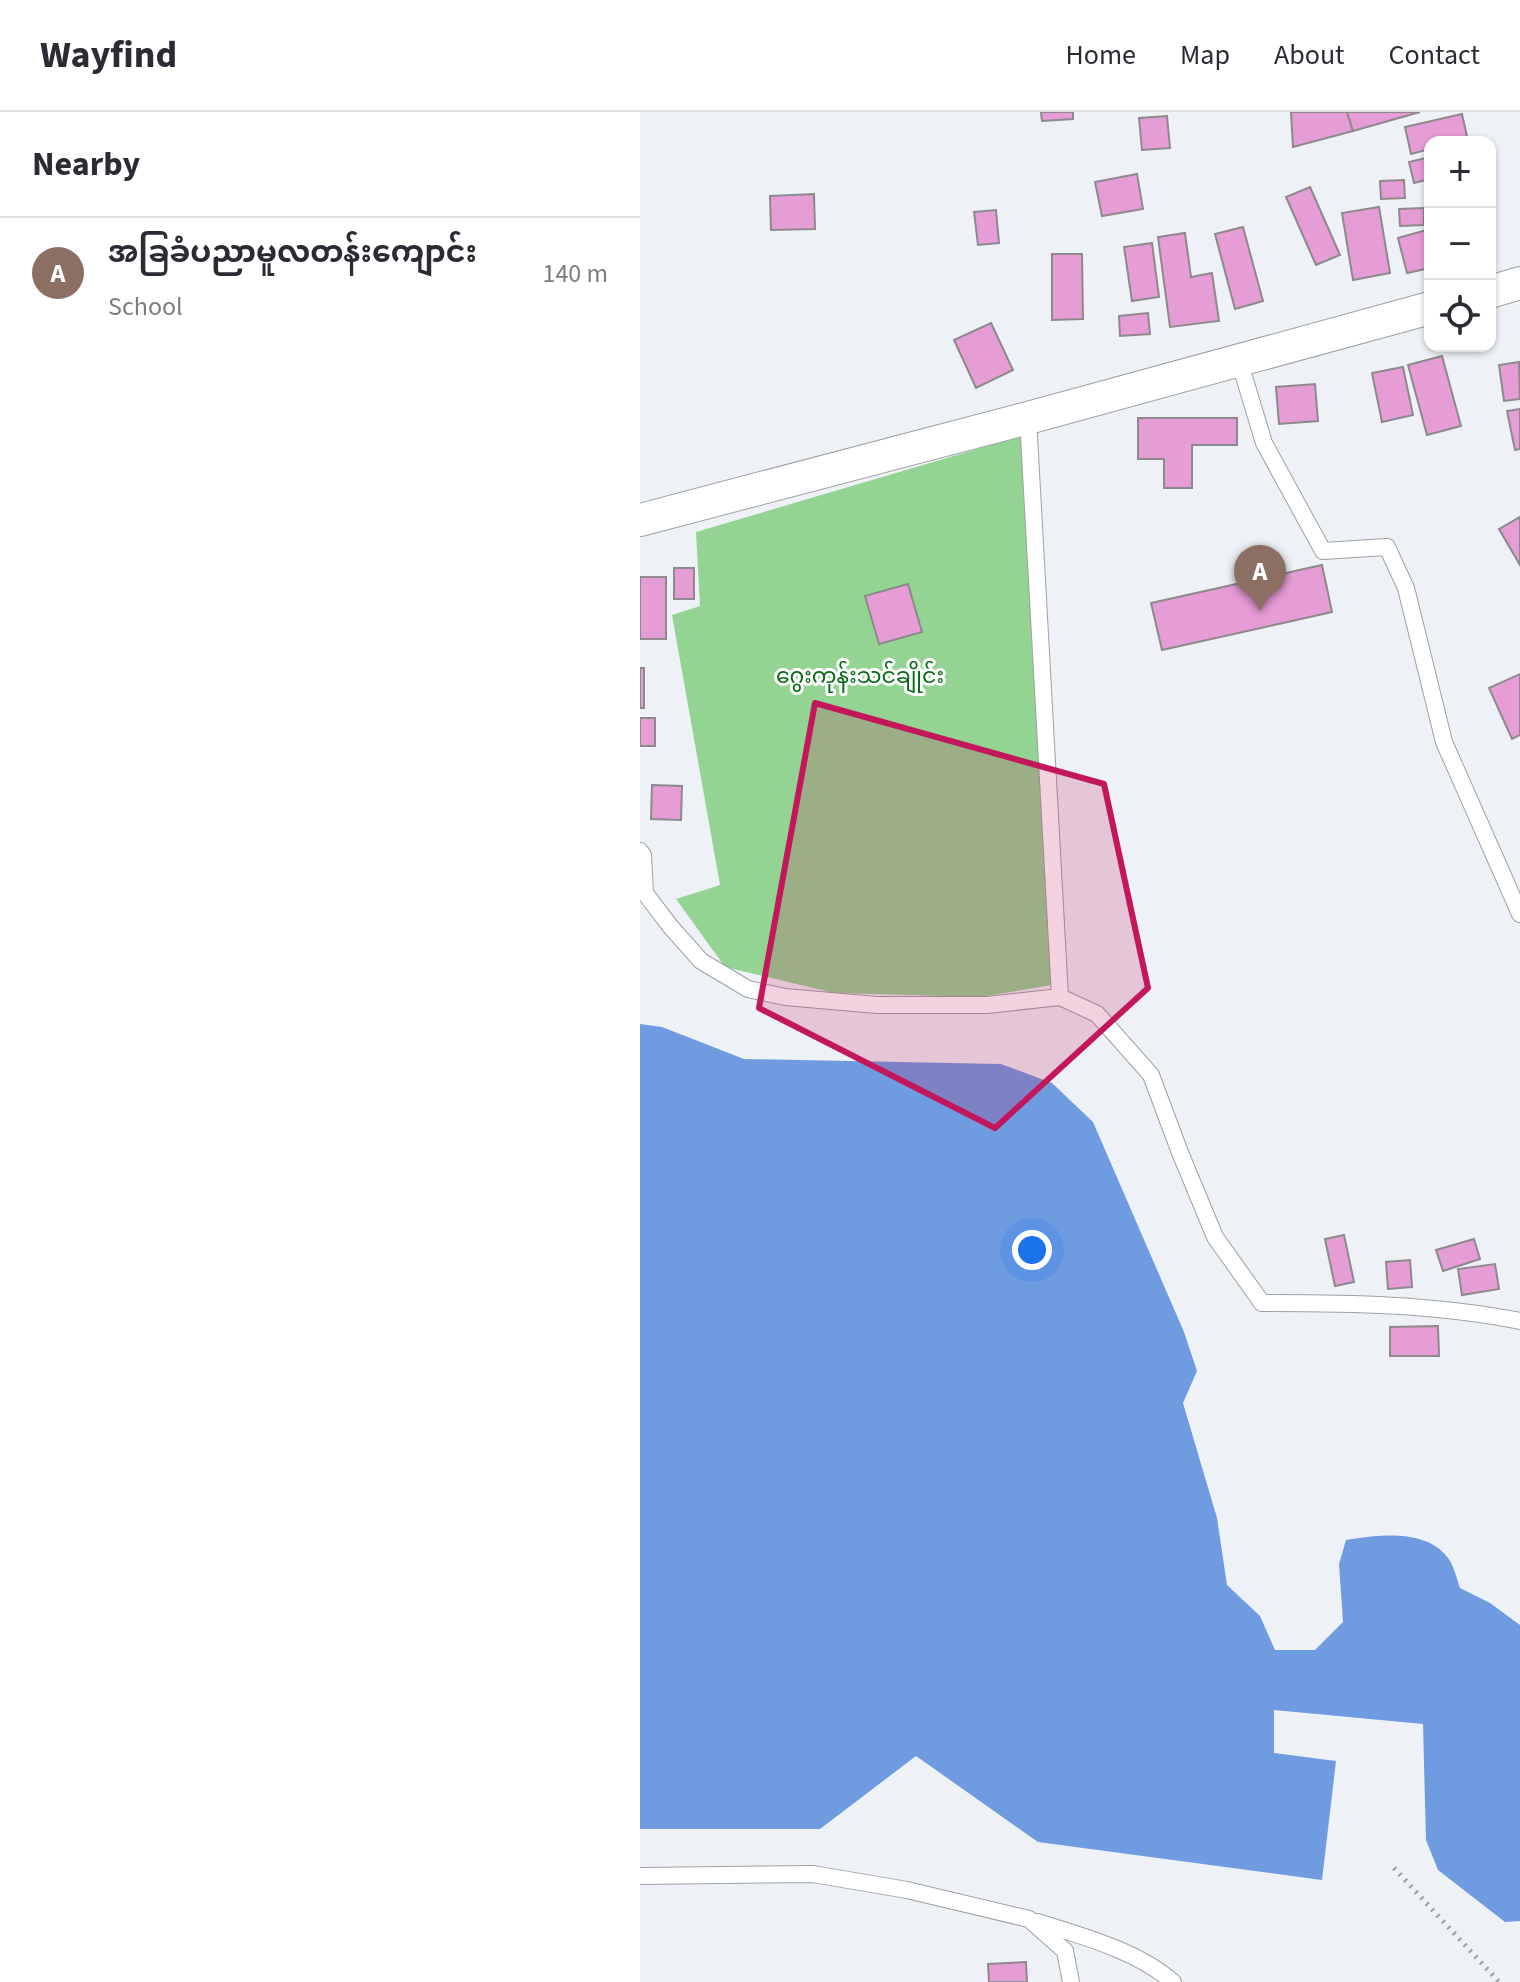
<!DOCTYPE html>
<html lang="en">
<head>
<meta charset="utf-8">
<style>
	:root { --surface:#fff; --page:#f7f7f7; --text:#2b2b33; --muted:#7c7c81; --line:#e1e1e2; --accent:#3f8784 }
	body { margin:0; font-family:"Source Sans 3","Noto Sans Myanmar",sans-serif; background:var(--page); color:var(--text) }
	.controls { position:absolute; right:24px; top:24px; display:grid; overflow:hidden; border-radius:16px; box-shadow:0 2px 6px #0004 }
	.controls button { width:72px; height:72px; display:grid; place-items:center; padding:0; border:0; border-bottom:2px solid var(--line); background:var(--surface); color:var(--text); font:40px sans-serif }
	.you { position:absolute; left:392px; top:1138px; width:28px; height:28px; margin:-20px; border:6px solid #fff; border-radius:50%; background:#1a73e8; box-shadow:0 0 0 12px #1a73e833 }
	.badge { display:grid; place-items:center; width:52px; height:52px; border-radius:50%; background:var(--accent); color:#fff; font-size:26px; font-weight:700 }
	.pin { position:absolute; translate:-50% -66px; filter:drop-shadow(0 2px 4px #0008) }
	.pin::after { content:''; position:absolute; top:42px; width:28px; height:24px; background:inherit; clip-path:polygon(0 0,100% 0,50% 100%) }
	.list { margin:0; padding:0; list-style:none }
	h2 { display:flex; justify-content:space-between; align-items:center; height:104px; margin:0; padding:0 32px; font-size:34px }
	h2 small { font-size:26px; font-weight:400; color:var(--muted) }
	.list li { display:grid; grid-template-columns:52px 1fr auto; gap:24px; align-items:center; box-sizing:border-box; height:112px; padding:0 32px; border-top:2px solid var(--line) }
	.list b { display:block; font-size:30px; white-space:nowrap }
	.list p { margin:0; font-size:26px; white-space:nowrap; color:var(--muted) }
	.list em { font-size:26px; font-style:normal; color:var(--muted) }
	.icon { flex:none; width:44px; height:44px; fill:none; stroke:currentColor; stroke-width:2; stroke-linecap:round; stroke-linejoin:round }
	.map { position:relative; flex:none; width:880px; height:1870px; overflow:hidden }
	header { display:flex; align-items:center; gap:48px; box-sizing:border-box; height:112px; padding:0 40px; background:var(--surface); border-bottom:2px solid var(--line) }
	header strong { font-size:38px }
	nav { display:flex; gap:44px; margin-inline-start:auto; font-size:28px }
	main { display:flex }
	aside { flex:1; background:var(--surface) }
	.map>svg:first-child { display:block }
	.green { fill:#93d492 }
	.water { fill:#6f9ce1 }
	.building { fill:#e69cd5; stroke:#8d898c; stroke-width:2 }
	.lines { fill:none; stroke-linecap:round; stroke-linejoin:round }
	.lane-casing { stroke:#9da1a4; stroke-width:18 }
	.street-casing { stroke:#9da1a4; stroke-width:34 }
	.path { stroke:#9a9da0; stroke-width:5; stroke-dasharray:2 6; stroke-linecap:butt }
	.lane { stroke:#fff; stroke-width:16 }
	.street { stroke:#fff; stroke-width:32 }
	.marked { fill:#c2185b; fill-opacity:0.2; stroke:#c2185b; stroke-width:6; stroke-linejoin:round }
	.labels { text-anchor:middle; stroke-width:6; stroke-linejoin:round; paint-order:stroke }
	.park-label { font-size:22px; fill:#066a16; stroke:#fff }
</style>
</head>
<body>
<header>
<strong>Wayfind</strong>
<nav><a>Home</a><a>Map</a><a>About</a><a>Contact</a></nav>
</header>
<main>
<aside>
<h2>Nearby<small></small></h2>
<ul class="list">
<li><span class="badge" style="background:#8d6e63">A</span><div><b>အခြခံပညာမူလတန်းကျောင်း</b><p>School</p></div><em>140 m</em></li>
</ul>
</aside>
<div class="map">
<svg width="880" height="1870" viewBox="0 0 880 1870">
	<rect width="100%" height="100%" fill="#eef2f6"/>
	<polygon class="green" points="381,324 412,873 340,885 194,881 85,855 36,787 80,773 32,503 60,494 56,420"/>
	<path class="water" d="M0 912 22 915 104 947 361 952 412 971 453 1010 544 1220 557 1259 543 1291 577 1406 587 1473 620 1504 635 1538H675L703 1510 699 1452 706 1428C737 1423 786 1416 808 1446 814 1454 817 1467 820 1476L850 1491 880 1513V1809L865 1810 798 1758 786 1728 783 1612 634 1598V1641L696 1649 682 1768 398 1730 276 1644 180 1717H0Z"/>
	<g class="building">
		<polygon points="401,0 433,0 433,7 402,9"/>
		<polygon points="651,0 707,0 713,19 653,35"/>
		<polygon points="707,0 780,0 713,19"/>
		<polygon points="822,2 828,29 790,30 790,37 771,42 765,15"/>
		<polygon points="527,4 530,36 502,38 499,6"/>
		<polygon points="790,45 790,67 774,71 769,50"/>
		<polygon points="497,62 503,97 462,104 455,70"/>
		<polygon points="764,68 765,86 741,87 740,69"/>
		<polygon points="670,75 700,143 676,153 646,85"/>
		<polygon points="174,82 175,117 131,118 130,84"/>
		<polygon points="739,95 750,161 713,168 702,101"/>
		<polygon points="784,96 784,113 760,114 759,97"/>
		<polygon points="356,98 359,131 338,133 334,100"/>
		<polygon points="603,115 623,189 595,197 575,122"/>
		<polygon points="790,117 790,156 767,161 758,126"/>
		<polygon points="545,121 551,165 572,161 579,209 530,215 518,125"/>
		<polygon points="512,131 519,185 492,189 484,135"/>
		<polygon points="412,142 442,142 443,207 412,208"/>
		<polygon points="508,201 510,222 480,224 479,204"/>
		<polygon points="351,211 373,258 336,276 314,228"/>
		<polygon points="802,244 821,314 787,323 768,253"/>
		<polygon points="879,250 880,287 864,289 859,253"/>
		<polygon points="763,255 773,303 742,310 732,261"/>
		<polygon points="675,272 678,309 639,312 636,275"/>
		<polygon points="880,297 880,337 875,338 867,299"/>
		<polygon points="498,306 597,306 597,333 552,333 552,376 524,376 524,347 498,347"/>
		<polygon points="880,405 880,453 859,417"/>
		<polygon points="682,453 692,500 522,538 511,491"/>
		<rect x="34" y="456" width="20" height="31"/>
		<rect x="0" y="465" width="26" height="62"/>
		<polygon points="268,472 282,520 239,532 225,484"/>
		<rect x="0" y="556" width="4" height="40"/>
		<polygon points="880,562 880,623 872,627 849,576"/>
		<rect x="0" y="606" width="15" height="28"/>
		<polygon points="12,673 42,674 41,708 11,707"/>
		<polygon points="704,1123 714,1170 695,1174 685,1127"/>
		<polygon points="834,1127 840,1147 803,1159 796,1138"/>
		<polygon points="770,1148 772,1175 748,1177 746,1150"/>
		<polygon points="855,1152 859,1177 822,1183 818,1157"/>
		<polygon points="798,1214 799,1244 750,1244 750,1215"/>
		<polygon points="386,1850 387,1870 349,1870 348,1852"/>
	</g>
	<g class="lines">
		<defs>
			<g id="lane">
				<polyline points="599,248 624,331 683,439 747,435 766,476 804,630 880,802"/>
				<polyline points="388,306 420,885"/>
				<path d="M0 739 3 743 5 781 30 814 61 849 108 877 145 885 237 893H347L420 885 457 902 511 963 539 1038 575 1125 622 1191C709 1191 794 1192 880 1209"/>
				<polyline points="0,1764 173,1762 267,1778 389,1807 425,1839 431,1870"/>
				<path d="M398 1810C444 1825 496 1838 533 1870"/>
			</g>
			<g id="street">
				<polyline points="850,180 880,171"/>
				<polyline points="0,408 388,306 790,196"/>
			</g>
		</defs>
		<use href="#lane" class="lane-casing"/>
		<use href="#street" class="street-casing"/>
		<polyline class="path" points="754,1756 859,1870"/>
		<use href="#lane" class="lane"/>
		<use href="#street" class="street"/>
	</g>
	<path class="marked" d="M175 591 464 672 508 876 355 1016 119 896Z"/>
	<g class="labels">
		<g class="park-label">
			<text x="220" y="571">ဂွေးကုန်းသင်ချိုင်း</text>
		</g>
	</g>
</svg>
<div class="controls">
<button>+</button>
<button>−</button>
<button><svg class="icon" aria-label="locate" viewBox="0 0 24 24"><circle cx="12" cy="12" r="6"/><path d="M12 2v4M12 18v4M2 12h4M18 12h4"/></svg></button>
</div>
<div class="you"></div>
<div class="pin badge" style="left:620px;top:499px;background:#8d6e63">A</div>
</div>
</main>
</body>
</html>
